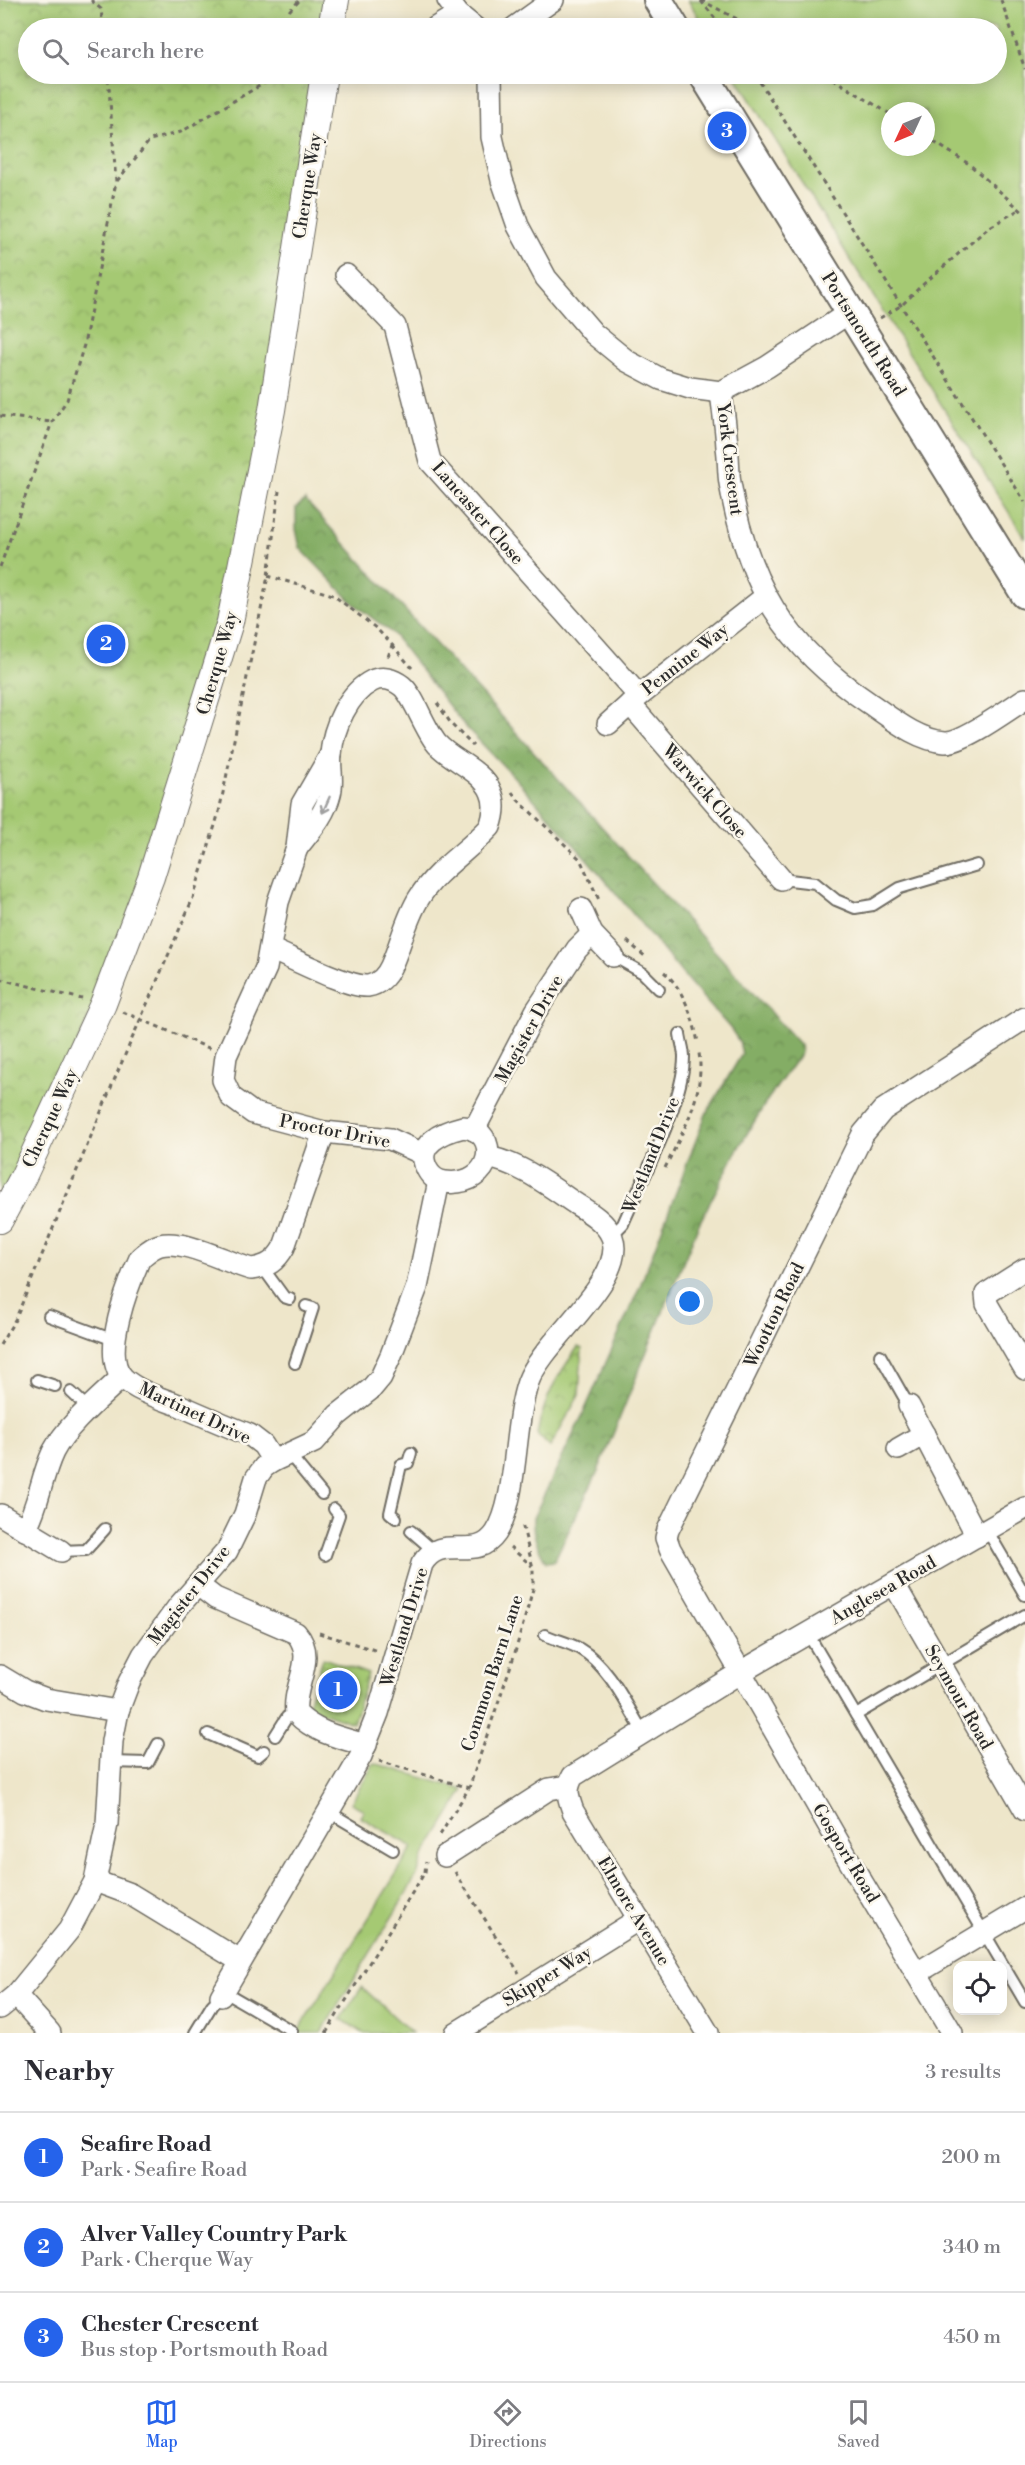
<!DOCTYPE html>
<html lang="en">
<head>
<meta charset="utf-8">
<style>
	:root { --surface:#fff; --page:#f2f2f3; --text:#2b2b33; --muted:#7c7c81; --line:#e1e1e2; --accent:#2563eb }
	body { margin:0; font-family:"Libre Bodoni",serif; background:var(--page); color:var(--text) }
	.controls { position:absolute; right:18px; bottom:18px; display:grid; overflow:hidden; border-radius:12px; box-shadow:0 3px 15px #0003 }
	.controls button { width:54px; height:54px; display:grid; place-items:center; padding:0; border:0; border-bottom:2px solid var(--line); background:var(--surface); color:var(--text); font:30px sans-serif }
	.compass { position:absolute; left:881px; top:102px; width:54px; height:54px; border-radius:50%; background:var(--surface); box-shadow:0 3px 15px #0003; rotate:226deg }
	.you { position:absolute; left:690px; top:1302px; width:21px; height:21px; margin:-15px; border:4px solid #fff; border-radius:50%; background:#1a73e8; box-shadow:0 0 0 9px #1a73e833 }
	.badge { display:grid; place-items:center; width:39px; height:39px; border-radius:50%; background:var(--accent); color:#fff; font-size:20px; font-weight:700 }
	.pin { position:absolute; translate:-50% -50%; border:3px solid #fff; box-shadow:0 2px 6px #0006 }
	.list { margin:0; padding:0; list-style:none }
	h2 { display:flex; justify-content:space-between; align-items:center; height:78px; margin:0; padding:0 24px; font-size:26px }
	h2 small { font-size:20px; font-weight:400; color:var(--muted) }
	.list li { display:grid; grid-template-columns:39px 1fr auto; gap:18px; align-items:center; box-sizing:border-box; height:90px; padding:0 24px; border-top:2px solid var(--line) }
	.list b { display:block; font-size:22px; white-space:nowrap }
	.list p { margin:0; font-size:20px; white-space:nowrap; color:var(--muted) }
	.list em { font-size:20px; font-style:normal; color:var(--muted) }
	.icon { flex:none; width:33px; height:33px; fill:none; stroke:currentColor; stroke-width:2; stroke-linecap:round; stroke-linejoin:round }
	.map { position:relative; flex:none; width:1025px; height:2033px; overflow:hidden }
	.search { position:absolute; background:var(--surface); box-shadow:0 3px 15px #0003; left:18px; right:18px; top:18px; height:66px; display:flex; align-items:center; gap:15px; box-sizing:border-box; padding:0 21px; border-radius:33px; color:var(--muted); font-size:22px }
	.sheet { height:348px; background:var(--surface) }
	nav { display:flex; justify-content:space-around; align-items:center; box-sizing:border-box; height:84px; border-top:2px solid var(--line); background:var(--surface); font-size:16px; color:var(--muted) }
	nav a { display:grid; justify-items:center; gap:3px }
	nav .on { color:var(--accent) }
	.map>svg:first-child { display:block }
	.grass { fill:#a5c973; stroke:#687a4f; stroke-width:1.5; fill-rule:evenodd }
	.forest { fill:url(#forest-crowns); stroke:#586c48; stroke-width:1.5 }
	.park { fill:url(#park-crowns); stroke:#687a4f; stroke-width:1.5 }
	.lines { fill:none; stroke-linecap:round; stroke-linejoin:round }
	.service-casing { stroke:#6f6c63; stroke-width:14 }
	.minor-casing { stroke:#6f6c63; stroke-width:24 }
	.tertiary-casing { stroke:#6f6c63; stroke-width:28 }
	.secondary-casing { stroke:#6f6c63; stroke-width:32 }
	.path { stroke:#6f6c63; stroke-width:3; stroke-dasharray:4.5 4.5; stroke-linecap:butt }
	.service { stroke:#fff; stroke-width:10 }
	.minor { stroke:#fff; stroke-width:21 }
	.tertiary { stroke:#fff; stroke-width:26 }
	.secondary { stroke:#fff; stroke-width:28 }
	.oneway { stroke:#a0a0a0 }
	.labels { text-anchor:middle; stroke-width:5; stroke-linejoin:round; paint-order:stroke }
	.street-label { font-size:18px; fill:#2b2b2b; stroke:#fbf7ec }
</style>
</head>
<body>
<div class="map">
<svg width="1025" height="2033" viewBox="0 0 1025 2033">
	<defs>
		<pattern id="forest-crowns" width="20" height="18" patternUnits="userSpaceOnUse" patternTransform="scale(1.5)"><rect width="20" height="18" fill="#84ad65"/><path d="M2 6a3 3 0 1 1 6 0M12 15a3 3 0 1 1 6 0" fill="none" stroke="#6c8d53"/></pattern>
		<pattern id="park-crowns" width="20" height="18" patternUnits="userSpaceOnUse" patternTransform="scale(1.5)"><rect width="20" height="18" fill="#a5c973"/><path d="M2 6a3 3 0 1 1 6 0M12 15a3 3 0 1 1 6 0" fill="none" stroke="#87a35f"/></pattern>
	</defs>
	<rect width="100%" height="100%" fill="#fbf7ec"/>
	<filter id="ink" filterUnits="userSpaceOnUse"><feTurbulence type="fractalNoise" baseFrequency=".0167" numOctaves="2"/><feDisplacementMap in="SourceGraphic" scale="12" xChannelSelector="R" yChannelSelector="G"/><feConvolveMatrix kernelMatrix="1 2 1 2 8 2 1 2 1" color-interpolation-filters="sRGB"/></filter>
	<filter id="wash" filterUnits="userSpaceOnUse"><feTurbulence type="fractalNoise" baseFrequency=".008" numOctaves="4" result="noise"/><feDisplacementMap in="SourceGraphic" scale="24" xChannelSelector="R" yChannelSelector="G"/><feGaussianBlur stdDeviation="1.35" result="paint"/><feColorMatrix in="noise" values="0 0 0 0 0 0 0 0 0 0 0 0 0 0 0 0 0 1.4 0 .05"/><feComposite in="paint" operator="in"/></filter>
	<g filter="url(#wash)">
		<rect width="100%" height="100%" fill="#eee6ca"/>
		<g class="grass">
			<path d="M688 0H1025V538L734 74H996V28H705ZM890 111H926V147H890Z"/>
			<polygon points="374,1763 464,1790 423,1857 418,1873 397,1909 321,2033 297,2033 413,1847 360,1817 364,1810 351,1803"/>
			<polygon points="362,1987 412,2033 363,2033 341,2019"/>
		</g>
		<path class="forest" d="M305 500 800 1045 801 1053 768 1099 737 1150 698 1226 598 1471 554 1561 546 1562C537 1546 532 1535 533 1518L583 1414 640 1286 706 1114 742 1054 739 1041 730 1028 690 983 600 874 514 777 463 724 393 634 353 603 300 548 296 529V508Z"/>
		<g class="park">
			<polygon points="0,0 325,0 321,28 28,28 28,74 314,74 272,410 151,877 0,1217"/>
			<path d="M578 1347 582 1349 579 1395 550 1447 537 1434C545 1396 556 1378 578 1347Z"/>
			<polygon points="323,1658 368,1674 353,1723 307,1707"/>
		</g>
	</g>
	<g filter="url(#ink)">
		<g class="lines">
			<defs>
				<g id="service">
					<polyline points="781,879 815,883 836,900 855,908 873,905 900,888 977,865"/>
					<polyline points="613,956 643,973 659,989"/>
					<path d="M612 1235 623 1224C641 1182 684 1101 684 1057 684 1050 681 1042 680 1034"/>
					<polyline points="263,1268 284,1297 290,1299"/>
					<polyline points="49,1316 114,1340"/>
					<polyline points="880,1355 909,1406"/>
					<polyline points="295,1363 313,1308 306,1306"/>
					<polyline points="37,1380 55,1386"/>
					<polyline points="71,1392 89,1409"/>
					<polyline points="289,1454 322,1494"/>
					<polyline points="396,1518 390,1513 401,1465 408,1463 411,1453"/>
					<polyline points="987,1530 1025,1595"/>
					<polyline points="411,1531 434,1551"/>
					<polyline points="61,1551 86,1550 105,1529"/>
					<polyline points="325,1555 339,1515 334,1509"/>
					<polyline points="808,1634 1025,2002"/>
					<path d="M545 1635C556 1640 570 1643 580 1649 609 1666 626 1704 643 1732"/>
					<polyline points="856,1715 1025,1615"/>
					<polyline points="208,1734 258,1756 264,1751"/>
					<polyline points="275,1736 287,1717 296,1713"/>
					<polyline points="110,1762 148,1763 158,1744"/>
					<polyline points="329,1812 393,1850"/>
					<polyline points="223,1991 292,2031"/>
					<polyline points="195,2033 212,2005 221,1996"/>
				</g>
				<g id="minor">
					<polyline points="448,0 458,14 475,28"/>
					<polyline points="435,28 458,14"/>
					<polyline points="514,28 553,0"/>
					<polyline points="491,74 492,137 502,180 518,226 546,278 594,334 627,361 661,379 690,388 721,392"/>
					<polyline points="346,275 395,326 430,461 639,696"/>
					<path d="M850 312 767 367 721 392C723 410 726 428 727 447 729 459 728 471 730 483 747 583 784 646 869 703 891 718 917 740 945 742 963 743 1009 709 1025 699"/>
					<polyline points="630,704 781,879"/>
					<polyline points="608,724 639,696 765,597"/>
					<polyline points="331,754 302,804 297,848 278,902 266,968 226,1056 223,1080 231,1097 253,1113 324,1132 390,1139 423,1154"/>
					<polyline points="581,909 592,934 613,956"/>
					<path d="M270 949C292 958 348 988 368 986 380 984 387 975 391 966 401 944 406 919 419 898 437 869 467 852 490 827 494 816 496 803 491 792 482 770 452 761 437 744 424 728 414 696 402 686 393 679 382 676 372 681 348 693 333 728 331 754 329 768 334 780 330 794 325 815 310 831 297 848"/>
					<path d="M463 1127C502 1130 494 1188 445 1182 437 1181 431 1177 427 1169 414 1144 443 1132 463 1127Z"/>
					<polyline points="474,1130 536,1011 577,949 592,934"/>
					<polyline points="1025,1269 986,1294 987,1304 1025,1369"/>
					<polyline points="909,1406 977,1536"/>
					<polyline points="898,1449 924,1434"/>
					<path d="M273 1461 263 1445 250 1435C227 1426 204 1416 181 1406 163 1399 138 1392 123 1378 100 1355 129 1283 140 1258 146 1253 152 1247 160 1245 185 1239 225 1262 251 1269 268 1267 276 1261 284 1247L324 1132"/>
					<polyline points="1,1515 61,1551"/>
					<path d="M25 1530C39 1505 41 1477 53 1452 67 1425 100 1398 122 1377"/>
					<polyline points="894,1584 1025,1810"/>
					<path d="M198 1585 215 1598 296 1633C318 1658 292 1685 296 1713 315 1733 341 1738 366 1745"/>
					<polyline points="0,1676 25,1691 46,1699 118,1711"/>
					<polyline points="445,1856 549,1789 568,1786"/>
					<polyline points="95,1881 130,1894 240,1961"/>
					<polyline points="917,1973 1025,1908"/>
					<polyline points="16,1995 50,2033"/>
					<path d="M221 1996 361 1756 378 1713 422 1564C442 1531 475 1564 496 1533 518 1499 513 1425 528 1382 543 1340 628 1279 612 1237 606 1222 589 1212 576 1204 548 1185 521 1164 488 1157"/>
					<polyline points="0,2008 16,1995 69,1930 95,1881 107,1824 112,1741 118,1711 129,1682 143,1655 178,1607 227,1551 245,1514 256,1478 264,1467 273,1461 314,1442 338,1415 371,1389 381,1377 391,1355 417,1287 439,1181"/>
					<polyline points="456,2033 639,1919"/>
					<path d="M708 2033 573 1811C568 1797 565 1790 573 1776L741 1672 1025 1508"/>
					<polyline points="952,2033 844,1852 670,1549 666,1538 668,1530 863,1134 883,1110 1025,1018"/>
				</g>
				<g id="tertiary">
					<polyline points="331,28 336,0"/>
					<polyline points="0,1220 24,1175 103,1004 151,877 230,622 272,410 324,74"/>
				</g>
				<g id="secondary">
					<polyline points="658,0 675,28"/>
					<polyline points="703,74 1025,594"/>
				</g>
			</defs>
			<use href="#service" class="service-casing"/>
			<use href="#minor" class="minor-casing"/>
			<use href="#tertiary" class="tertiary-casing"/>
			<use href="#secondary" class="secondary-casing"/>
			<g class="path">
				<polyline points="91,0 101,9 103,28"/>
				<polyline points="701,0 754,28"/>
				<polyline points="1001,0 1025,69"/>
				<polyline points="701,1 723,28"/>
				<polyline points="697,21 702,28"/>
				<polyline points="283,28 290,10 300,0"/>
				<polyline points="755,74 1025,502"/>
				<polyline points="825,74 890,114"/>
				<polyline points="926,137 969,164 1025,214"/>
				<polyline points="117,181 150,140 181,132 266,82 271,74"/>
				<polyline points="880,318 902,305 919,288 988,228 1020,209"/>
				<polyline points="0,416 52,422"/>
				<polyline points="0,567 52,422 67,400 84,345 116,182 108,74"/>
				<polyline points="268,576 333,595 377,629 392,645 387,660"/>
				<polyline points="392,645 412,668"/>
				<polyline points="437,703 452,725 473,746"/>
				<polyline points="512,792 517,799 580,859 600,902"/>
				<polyline points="627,941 647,958"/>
				<path d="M664 972C683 988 694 1019 698 1043"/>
				<polyline points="0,979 82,999"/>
				<polyline points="123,1012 211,1049"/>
				<path d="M665 1168C683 1131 705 1095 699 1053"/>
				<polyline points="0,1345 16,1318 115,1078 193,898 219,812 268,576 279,491"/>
				<polyline points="510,1547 532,1566"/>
				<polyline points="319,1633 378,1651"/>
				<polyline points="379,1761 469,1788"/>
				<polyline points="440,1835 469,1788 514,1656 533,1589 533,1568 522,1523"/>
				<polyline points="455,1872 519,1973"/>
				<polyline points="326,2033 425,1872 426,1862"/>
			</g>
			<use href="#service" class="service"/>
			<use href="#minor" class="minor"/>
			<use href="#tertiary" class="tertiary"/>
			<use href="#secondary" class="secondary"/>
		</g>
		<defs><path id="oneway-shaft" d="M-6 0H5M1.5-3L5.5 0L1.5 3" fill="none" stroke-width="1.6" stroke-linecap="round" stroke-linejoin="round" transform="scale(1.5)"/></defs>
		<use class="oneway" href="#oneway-shaft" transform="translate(326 805) rotate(114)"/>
	</g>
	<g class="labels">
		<g class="street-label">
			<text transform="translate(307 186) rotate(-81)" y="6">Cherque Way</text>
			<text transform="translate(864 334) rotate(58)" y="6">Portsmouth Road</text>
			<text transform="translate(730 459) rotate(83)" y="6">York Crescent</text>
			<text transform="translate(478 513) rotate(49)" y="6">Lancaster Close</text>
			<text transform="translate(685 659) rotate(-38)" y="6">Pennine Way</text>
			<text transform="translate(217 663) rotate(-74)" y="6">Cherque Way</text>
			<text transform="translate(705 791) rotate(49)" y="6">Warwick Close</text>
			<text transform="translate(529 1029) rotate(-61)" y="6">Magister Drive</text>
			<text transform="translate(50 1118) rotate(-65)" y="6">Cherque Way</text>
			<text transform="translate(335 1131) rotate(11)" y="6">Proctor Drive</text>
			<text transform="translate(651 1155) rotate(-68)" y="6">Westland Drive</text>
			<text transform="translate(774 1315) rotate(-64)" y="6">Wootton Road</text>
			<text transform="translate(195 1413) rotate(25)" y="6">Martinet Drive</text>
			<text transform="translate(883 1590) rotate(-30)" y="6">Anglesea Road</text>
			<text transform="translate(189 1595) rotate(-52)" y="6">Magister Drive</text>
			<text transform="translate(404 1627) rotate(-73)" y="6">Westland Drive</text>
			<text transform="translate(492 1673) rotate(-72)" y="6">Common Barn Lane</text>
			<text transform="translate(959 1697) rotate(60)" y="6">Seymour Road</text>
			<text transform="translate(846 1853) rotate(59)" y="6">Gosport Road</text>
			<text transform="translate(634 1911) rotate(59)" y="6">Elmore Avenue</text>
			<text transform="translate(547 1976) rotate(-31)" y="6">Skipper Way</text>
		</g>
	</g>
</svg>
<div class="controls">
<button><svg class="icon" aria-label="locate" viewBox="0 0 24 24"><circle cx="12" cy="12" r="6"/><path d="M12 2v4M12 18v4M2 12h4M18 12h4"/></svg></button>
</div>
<svg class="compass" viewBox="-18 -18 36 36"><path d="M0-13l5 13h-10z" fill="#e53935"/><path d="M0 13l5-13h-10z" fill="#7c7c81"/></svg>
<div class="you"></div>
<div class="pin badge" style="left:338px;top:1690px">1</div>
<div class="pin badge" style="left:106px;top:644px">2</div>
<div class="pin badge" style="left:727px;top:131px">3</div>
<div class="search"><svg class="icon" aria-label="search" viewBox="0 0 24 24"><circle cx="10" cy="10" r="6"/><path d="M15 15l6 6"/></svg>Search here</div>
</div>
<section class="sheet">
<h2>Nearby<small>3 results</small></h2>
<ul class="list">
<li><span class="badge">1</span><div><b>Seafire Road</b><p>Park · Seafire Road</p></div><em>200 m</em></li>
<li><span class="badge">2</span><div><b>Alver Valley Country Park</b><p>Park · Cherque Way</p></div><em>340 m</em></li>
<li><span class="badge">3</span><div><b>Chester Crescent</b><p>Bus stop · Portsmouth Road</p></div><em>450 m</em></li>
</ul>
</section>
<nav>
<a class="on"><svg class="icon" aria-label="map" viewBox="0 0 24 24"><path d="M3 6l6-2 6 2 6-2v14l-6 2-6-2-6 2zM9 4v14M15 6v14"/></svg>Map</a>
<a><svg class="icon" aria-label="directions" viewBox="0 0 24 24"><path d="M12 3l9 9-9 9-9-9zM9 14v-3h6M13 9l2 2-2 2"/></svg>Directions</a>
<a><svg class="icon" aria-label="saved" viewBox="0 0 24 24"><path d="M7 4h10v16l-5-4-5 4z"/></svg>Saved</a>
</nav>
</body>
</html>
